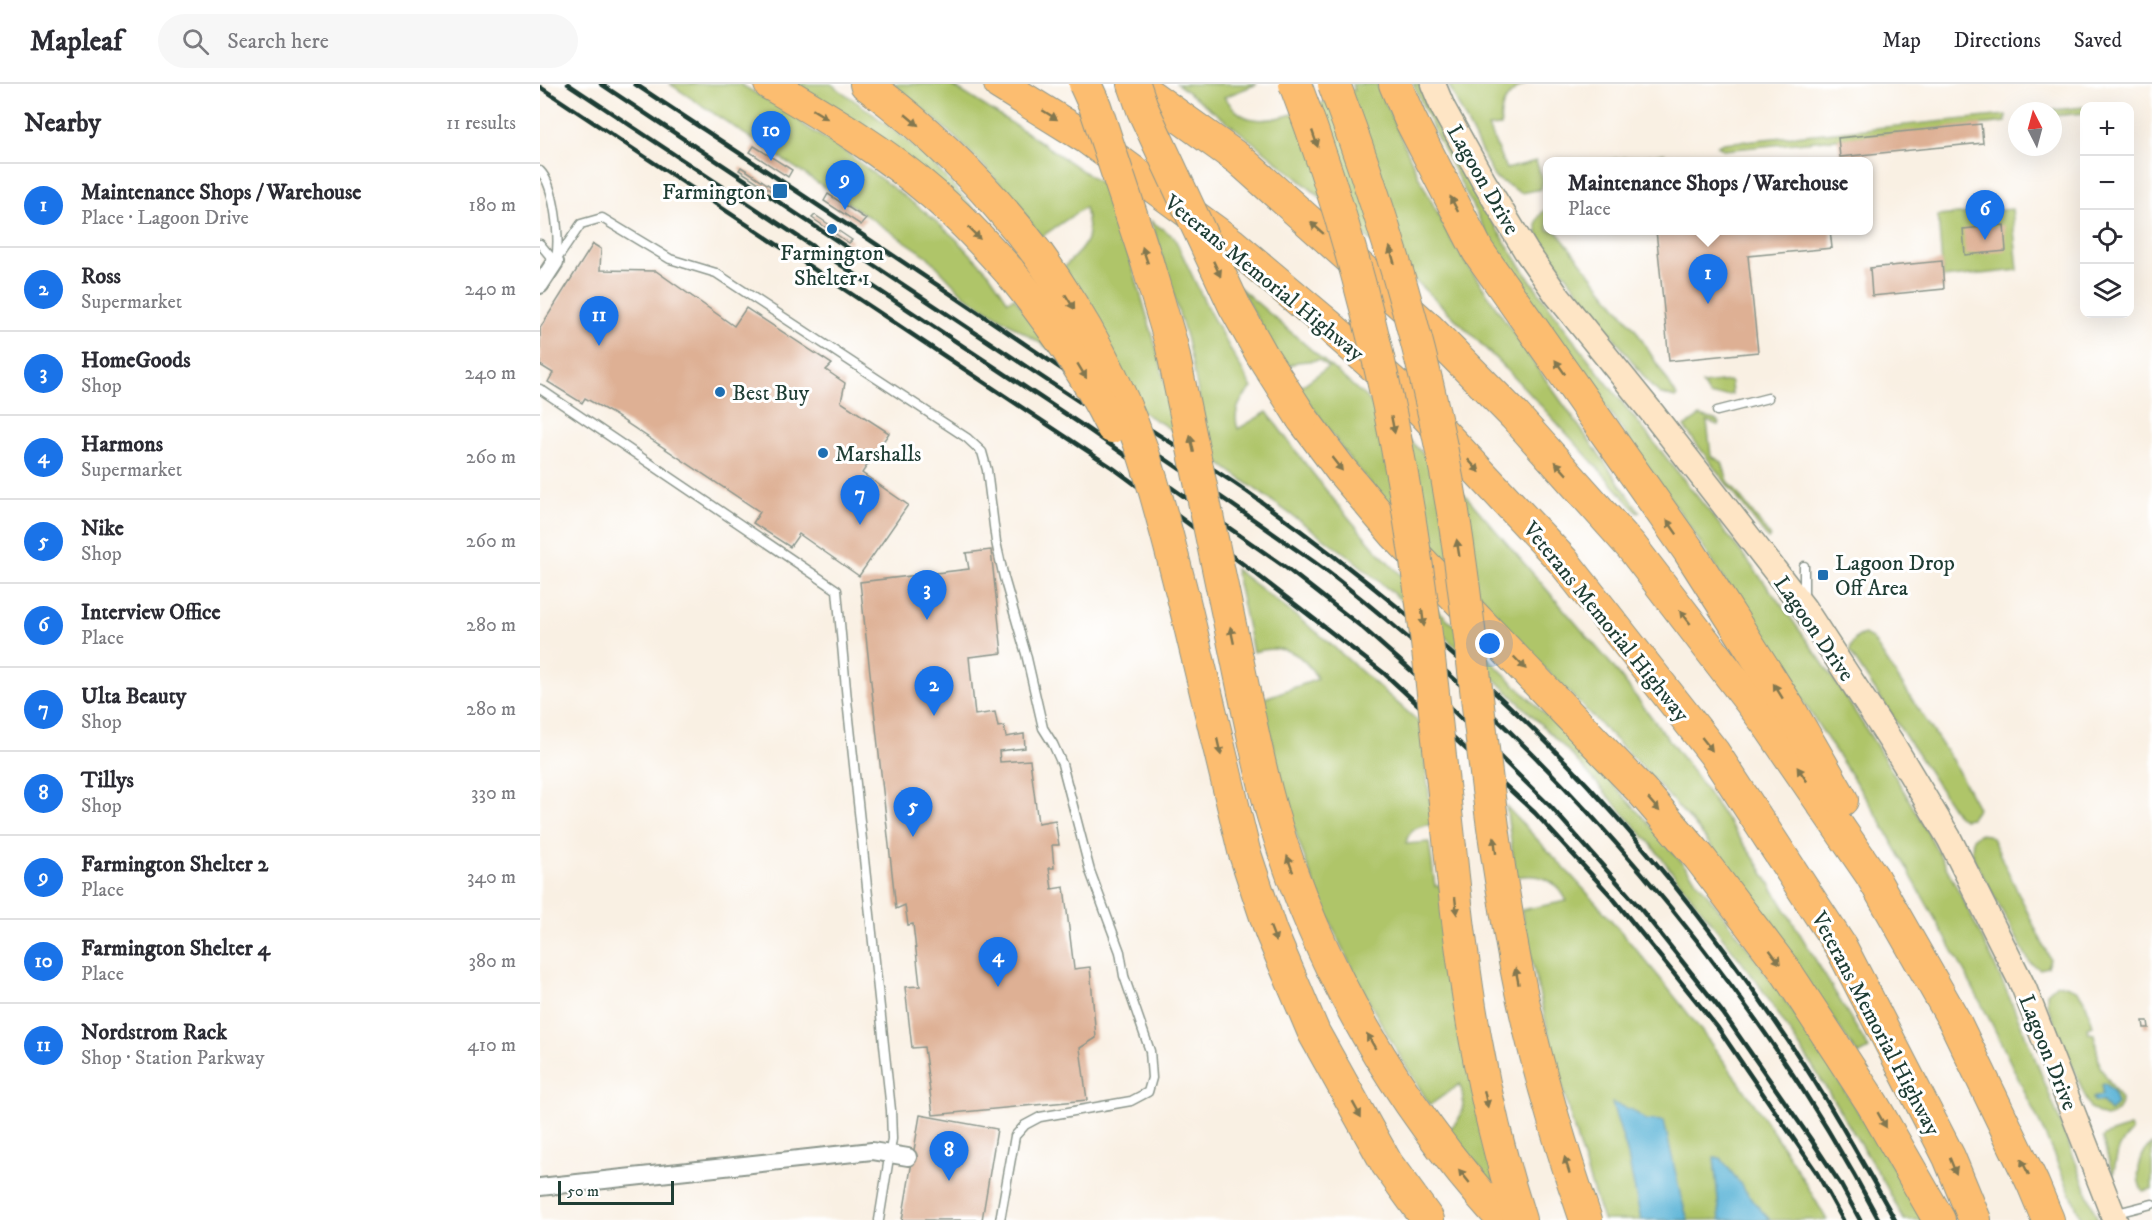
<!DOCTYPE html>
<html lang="en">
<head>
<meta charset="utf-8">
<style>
	:root { --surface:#fff; --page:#f7f7f7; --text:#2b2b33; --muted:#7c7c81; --line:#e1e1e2; --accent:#1a73e8 }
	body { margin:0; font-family:"IM FELL DW Pica",serif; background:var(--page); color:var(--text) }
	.controls { position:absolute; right:18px; top:18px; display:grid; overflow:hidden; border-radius:12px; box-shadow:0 6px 24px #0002 }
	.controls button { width:54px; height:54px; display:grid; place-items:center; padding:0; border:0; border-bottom:2px solid var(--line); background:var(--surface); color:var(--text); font:30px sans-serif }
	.compass { position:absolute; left:1468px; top:18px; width:54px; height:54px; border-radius:50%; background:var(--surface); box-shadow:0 6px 24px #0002; rotate:354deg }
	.scale { position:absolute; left:18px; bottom:15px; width:116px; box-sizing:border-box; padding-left:6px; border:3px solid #1f3d34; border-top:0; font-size:16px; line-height:21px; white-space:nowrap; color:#1f3d34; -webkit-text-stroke:4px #fff; paint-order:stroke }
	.you { position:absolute; left:950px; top:560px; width:21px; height:21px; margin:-15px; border:4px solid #fff; border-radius:50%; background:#1a73e8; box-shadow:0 0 0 9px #1a73e833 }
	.badge { display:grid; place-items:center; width:39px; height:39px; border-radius:50%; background:var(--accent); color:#fff; font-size:20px; font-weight:700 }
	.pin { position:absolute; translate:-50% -50px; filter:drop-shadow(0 2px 3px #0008) }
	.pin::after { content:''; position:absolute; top:32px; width:21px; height:18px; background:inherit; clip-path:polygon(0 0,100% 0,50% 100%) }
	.popup { position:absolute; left:1003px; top:73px; width:330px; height:78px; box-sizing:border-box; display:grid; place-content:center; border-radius:12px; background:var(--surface); filter:drop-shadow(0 2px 4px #0005); font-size:20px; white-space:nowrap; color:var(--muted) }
	.popup b { font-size:22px; color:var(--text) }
	.popup::after { content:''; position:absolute; left:50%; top:100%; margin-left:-12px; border:12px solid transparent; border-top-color:var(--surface) }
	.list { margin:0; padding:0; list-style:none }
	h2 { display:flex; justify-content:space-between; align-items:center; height:78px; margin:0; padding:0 24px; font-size:26px }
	h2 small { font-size:20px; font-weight:400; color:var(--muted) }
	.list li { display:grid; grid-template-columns:39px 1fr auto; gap:18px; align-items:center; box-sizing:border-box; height:84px; padding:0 24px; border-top:2px solid var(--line) }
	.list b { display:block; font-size:22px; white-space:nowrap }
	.list p { margin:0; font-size:20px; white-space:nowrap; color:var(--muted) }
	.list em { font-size:20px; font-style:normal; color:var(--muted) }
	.icon { flex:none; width:33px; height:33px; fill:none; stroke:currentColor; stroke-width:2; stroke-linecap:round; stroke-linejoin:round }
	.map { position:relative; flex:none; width:1612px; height:1136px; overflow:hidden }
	header { display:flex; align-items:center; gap:36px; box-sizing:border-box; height:84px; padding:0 30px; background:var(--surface); border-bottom:2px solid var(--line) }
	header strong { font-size:28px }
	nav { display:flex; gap:33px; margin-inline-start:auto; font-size:21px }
	.search { width:420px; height:54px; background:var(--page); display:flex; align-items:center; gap:15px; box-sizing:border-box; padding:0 21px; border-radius:33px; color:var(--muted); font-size:22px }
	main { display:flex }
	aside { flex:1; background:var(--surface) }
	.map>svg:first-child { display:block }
	.green { fill:#afc569; stroke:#67814e; stroke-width:1.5 }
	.water { fill:#59b2d6; stroke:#3c7885; stroke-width:1.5 }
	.building { fill:#deb094 }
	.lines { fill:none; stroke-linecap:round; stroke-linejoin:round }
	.lane-casing { stroke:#8c968c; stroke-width:11 }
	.street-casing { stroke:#8c968c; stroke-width:20 }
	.secondary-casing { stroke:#8c968c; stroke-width:27 }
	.highway-casing { stroke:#8c968c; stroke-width:34 }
	.lane { stroke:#fff; stroke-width:8 }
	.street { stroke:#fff; stroke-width:16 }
	.secondary { stroke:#fee5c5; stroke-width:24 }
	.highway { stroke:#fcbd6f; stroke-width:32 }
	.rail { stroke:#1f3d34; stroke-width:4.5 }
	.highway-bridge-casing { stroke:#8c968c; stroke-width:34; stroke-linecap:butt }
	.highway-bridge { stroke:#fcbd6f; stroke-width:32 }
	.oneway { fill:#82774f }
	.poi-dot { fill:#1f6fb2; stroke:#fff; stroke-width:2 }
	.labels { text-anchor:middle; stroke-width:6; stroke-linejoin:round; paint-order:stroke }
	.street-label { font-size:22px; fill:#1f3d34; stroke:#fff }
	.poi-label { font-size:22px; fill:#1f3d34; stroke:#fff; text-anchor:start }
</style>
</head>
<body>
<header>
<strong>Mapleaf</strong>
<div class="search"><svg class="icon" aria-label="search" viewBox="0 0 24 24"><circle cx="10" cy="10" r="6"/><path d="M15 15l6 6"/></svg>Search here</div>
<nav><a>Map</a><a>Directions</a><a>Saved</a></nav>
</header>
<main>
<aside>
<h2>Nearby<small>11 results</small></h2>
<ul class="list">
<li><span class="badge">1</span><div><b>Maintenance Shops / Warehouse</b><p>Place · Lagoon Drive</p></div><em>180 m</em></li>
<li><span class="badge">2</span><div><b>Ross</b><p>Supermarket</p></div><em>240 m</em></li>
<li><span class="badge">3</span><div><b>HomeGoods</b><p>Shop</p></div><em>240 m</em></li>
<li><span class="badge">4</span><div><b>Harmons</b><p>Supermarket</p></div><em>260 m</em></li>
<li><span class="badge">5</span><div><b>Nike</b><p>Shop</p></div><em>260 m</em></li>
<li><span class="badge">6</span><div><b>Interview Office</b><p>Place</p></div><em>280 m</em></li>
<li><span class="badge">7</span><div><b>Ulta Beauty</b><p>Shop</p></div><em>280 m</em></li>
<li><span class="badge">8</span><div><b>Tillys</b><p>Shop</p></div><em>330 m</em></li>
<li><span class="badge">9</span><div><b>Farmington Shelter 2</b><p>Place</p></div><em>340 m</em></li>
<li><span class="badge">10</span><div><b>Farmington Shelter 4</b><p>Place</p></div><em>380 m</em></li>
<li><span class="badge">11</span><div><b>Nordstrom Rack</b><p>Shop · Station Parkway</p></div><em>410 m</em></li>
</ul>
</aside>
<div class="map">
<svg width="1612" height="1136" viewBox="0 0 1612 1136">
	<rect width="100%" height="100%" fill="#fff"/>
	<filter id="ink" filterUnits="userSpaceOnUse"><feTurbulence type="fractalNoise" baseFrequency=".0167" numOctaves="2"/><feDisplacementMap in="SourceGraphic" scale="12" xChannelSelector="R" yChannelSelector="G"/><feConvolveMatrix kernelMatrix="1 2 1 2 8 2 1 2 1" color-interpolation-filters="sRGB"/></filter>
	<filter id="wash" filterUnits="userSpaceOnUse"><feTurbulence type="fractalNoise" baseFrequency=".008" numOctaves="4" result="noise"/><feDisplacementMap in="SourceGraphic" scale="24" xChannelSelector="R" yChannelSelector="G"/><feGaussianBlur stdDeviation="1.35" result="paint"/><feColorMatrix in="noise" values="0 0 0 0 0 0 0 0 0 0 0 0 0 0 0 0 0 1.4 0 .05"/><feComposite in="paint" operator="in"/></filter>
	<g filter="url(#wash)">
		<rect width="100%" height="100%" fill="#f9f0e3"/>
		<g class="green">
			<polygon points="130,0 200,0 255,32 265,42 304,67 385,128 415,154 449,189 468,217 474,213 513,267 424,211 387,172"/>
			<polygon points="250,0 291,0 325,24 364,54 394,81 460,153 455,157"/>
			<path d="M353 0H410L484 47 563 101 584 154 619 273 637 349 602 328 524 183C548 159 552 158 545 123L501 153C487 134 474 115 458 98 426 61 390 30 353 0Z"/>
			<path d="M637 0H717L684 13C692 23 701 34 714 35 741 40 788 16 814 6L812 0H837L878 91 913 159 989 272 1100 428 1098 429C1055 381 1012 332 966 285 865 182 753 86 637 0Z"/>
			<path d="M873 0H880C965 202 1126 361 1253 537 1326 638 1390 745 1444 858 1487 948 1522 1043 1558 1136H1542L1502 1044 1452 940 1418 876 1338 733 1148 440 953 162 897 53Z"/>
			<path d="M908 0H985C967 9 958 22 961 42L948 43 966 85 996 77 1003 97 1001 105 981 109 954 93Z"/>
			<polygon points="1544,23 1544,29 1513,32 1513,27 1503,27"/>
			<polygon points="1466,31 1466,38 1185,66 1177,62 1183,59"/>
			<polygon points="1124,70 1117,77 1059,77"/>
			<path d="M1007 124 1008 146 1016 147 1095 245 1137 312 1136 314 1121 310 1111 302 1000 157C996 141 994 135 1007 124Z"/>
			<polygon points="1472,125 1478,186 1403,194 1398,132"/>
			<path d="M611 137 634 153 669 227 712 304C700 315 692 328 698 345L727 328C761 375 796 421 835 464 860 492 890 518 918 545 973 598 1028 652 1081 709 1201 837 1294 987 1386 1136H1364L1345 1100 1273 983 1217 898 1110 759 1028 667 958 598 810 473 672 374 647 256Z"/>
			<polygon points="699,203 828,315 926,412 1071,580 1151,685 1218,780 1329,965 1318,971 1210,813 1157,744 1107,688 976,555 842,413 810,376 759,304 788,283 779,276 757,278 745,284"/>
			<polygon points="1189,297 1191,299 1192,310 1189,311 1170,312 1162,300"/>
			<polygon points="1160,332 1175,336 1179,339 1178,341 1167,337 1171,372 1182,378 1188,397 1230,452 1228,455 1144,343"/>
			<path d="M695 485 779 550 880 639 893 740C879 742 868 745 866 760L889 758 895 802 900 801 956 1104 908 1045C925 1035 925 1017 920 1000L890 1021C835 934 792 854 758 756 743 711 733 662 722 615L778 595C761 567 745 560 713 568Z"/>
			<path d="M1325 550 1333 556 1412 676 1438 724 1431 734 1424 735 1418 732 1310 568C1311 559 1316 552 1325 550Z"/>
			<path d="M966 722C1001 760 1038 797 1071 836 1151 928 1227 1030 1287 1136H1063C1027 1034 1003 931 981 826L1027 817C1016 795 1000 789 976 793Z"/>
			<polygon points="1439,750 1448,751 1452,754 1510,875 1507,883 1500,885 1490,879 1434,775 1432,767 1433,754"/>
			<path d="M1517 900C1543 900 1547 922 1553 942L1547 944 1548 949 1554 950 1560 983 1581 1015C1581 1025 1575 1032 1565 1033L1550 1024 1507 920V909Z"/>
			<polygon points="1590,1043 1592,1047 1584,1056 1578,1067 1573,1091 1562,1054 1566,1051"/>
			<path d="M1612 1060V1105L1603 1107C1594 1096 1599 1068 1612 1060Z"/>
		</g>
		<g class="water">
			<polygon points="1565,999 1573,1007 1577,1020 1570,1028 1563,1018 1554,1017 1553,1014 1562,1011 1562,1001"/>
			<polygon points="1072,1019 1092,1026 1106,1036 1124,1037 1141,1113 1148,1136 1101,1136 1087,1068"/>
			<polygon points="1174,1074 1181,1074 1213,1117 1230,1136 1180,1136"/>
		</g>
		<g id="blocks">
			<g class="building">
				<polygon points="1441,40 1443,59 1300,73 1298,54"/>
				<polygon points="214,62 252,86 248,93 210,68"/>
				<polygon points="201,83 238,107 236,110 199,86"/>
				<polygon points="288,110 326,135 321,141 284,117"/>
				<polygon points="275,131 312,156 309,159 272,134"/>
				<polygon points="1464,141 1466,167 1425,171 1423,145"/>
				<polygon points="1116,146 1290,146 1292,164 1208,172 1218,268 1129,277"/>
				<polygon points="53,160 61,165 60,186 116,187 194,242 206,224 292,280 286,286 305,299 301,318 349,349 322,389 368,421 319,492 259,450 250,463 213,439 220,428 73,330 45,314 42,319 8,298 13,289 0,281 0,244"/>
				<polygon points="1402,177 1404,205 1332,212 1330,184"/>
				<polygon points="451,466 462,569 429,573 435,631 455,628 458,643 464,642 466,653 484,650 485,664 459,667 460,678 490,676 498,739 515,736 519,761 512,761 514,784 509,784 512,805 524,803 534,885 550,883 556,954 540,964 547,1016 393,1031 384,963 372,964 365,903 380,902 373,840 368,841 365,821 356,825 320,498 429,485 426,469"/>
				<polygon points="1603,937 1608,937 1609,944 1604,944"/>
				<polygon points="380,1031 457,1045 442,1136 362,1136"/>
			</g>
		</g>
	</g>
	<g filter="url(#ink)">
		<use href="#blocks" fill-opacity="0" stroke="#8c968c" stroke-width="1.5"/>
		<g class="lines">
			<defs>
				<g id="lane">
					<path d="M0 87C15 102 20 154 16 175"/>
					<polyline points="0,160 15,178"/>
					<polyline points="15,178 41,140 62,134 130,175 176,189 427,354 442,368 447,386 456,458 464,494 486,570 503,644 513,660 522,680 550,787 580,868 584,892 610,967 612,994 608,1008 591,1017 500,1033 485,1041 475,1052 460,1136"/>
					<polyline points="0,305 297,506 307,616 351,1026 352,1055 339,1136"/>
					<polyline points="1177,327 1228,314"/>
					<polyline points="1264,482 1264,515"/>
					<polyline points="1573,1130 1612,1120"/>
				</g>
				<g id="street">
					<polyline points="0,201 15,178"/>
					<polyline points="0,1103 332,1067 368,1073"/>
				</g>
				<polyline id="secondary" points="893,0 903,24 944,98 986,167 1016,210 1113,330 1264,524 1352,659 1409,754 1484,904 1575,1136"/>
				<g id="highway">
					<path d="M230 0C286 33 344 67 393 110 421 134 446 161 470 188"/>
					<path d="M326 0C392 48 448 105 497 169"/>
					<polyline points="460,0 547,54 692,160 787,240 869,313 1023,477 1174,669 1301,863 1409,1073 1435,1136"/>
					<polyline points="594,0 700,76 889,245 975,332 1091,462 1229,642 1332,792 1414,936 1493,1100 1508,1136"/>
					<polyline points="855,0 870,35 938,167 1149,467 1249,624 1302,716"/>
					<polyline points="762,334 801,386 855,450 1101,706 1159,773 1247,889 1332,1019 1399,1136"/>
					<polyline points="643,513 704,767 731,848 774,949 847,1080 888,1136"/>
					<path d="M704 608C713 650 721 691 733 732 777 882 858 1021 963 1136"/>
					<path d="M910 764C923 893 940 1012 980 1136"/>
					<path d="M965 819C981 927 1010 1033 1046 1136"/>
				</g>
			</defs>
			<use href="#lane" class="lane-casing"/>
			<use href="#street" class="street-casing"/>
			<use href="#secondary" class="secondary-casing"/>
			<use href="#highway" class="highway-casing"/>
			<use href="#lane" class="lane"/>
			<use href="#street" class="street"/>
			<use href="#secondary" class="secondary"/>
			<use href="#highway" class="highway"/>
			<g class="rail">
				<polyline points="28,0 539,339 745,483 823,544 884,598 1011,723 1100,824 1183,929 1270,1054 1301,1101 1320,1136"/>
				<path d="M61 0C211 100 361 199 511 299 581 345 651 392 720 440 746 459 773 476 798 496 1017 670 1208 889 1339 1136"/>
				<path d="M95 0C261 110 427 219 590 332 628 358 669 381 706 407 805 477 899 554 986 638 1093 742 1187 862 1268 987 1299 1035 1327 1086 1355 1136"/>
				<polyline points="0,3 573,384 711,486 845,590 995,729 1072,813 1178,944 1277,1089 1303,1136"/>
			</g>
			<defs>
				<g id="highway-bridge">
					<polyline points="545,0 555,22 607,178 631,259 704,608"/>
					<polyline points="594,0 603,26 695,223 722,271 762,334"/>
					<path d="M755 0C810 143 847 292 871 444 888 550 898 657 910 764"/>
					<path d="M794 0C846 138 889 282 913 428 934 558 942 690 965 819"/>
					<path d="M497 169C540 229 577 294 601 363 618 412 630 463 643 513"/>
					<path d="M470 188C510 237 545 287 572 343"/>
				</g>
			</defs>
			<use href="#highway-bridge" class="highway-bridge-casing"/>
			<use href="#highway-bridge" class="highway-bridge"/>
		</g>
		<defs><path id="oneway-solid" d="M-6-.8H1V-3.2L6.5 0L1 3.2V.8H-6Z" transform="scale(1.5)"/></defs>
		<g class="oneway">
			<use href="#oneway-solid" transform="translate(280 30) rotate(32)"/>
			<use href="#oneway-solid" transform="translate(510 31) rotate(32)"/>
			<use href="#oneway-solid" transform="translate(372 36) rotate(40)"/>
			<use href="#oneway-solid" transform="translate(775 55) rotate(71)"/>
			<use href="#oneway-solid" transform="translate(914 120) rotate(-117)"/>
			<use href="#oneway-solid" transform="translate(777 144) rotate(-139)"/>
			<use href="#oneway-solid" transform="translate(434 149) rotate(45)"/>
			<use href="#oneway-solid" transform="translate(605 171) rotate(-109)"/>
			<use href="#oneway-solid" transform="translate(852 171) rotate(-106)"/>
			<use href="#oneway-solid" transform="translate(677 185) rotate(65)"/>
			<use href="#oneway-solid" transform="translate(530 218) rotate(58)"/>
			<use href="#oneway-solid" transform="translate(1020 283) rotate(-125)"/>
			<use href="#oneway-solid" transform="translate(542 287) rotate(59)"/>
			<use href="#oneway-solid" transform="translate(853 341) rotate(79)"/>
			<use href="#oneway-solid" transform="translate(652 360) rotate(-102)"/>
			<use href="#oneway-solid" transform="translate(797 380) rotate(52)"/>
			<use href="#oneway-solid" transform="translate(934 382) rotate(47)"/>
			<use href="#oneway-solid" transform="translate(1021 384) rotate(-132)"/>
			<use href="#oneway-solid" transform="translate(1132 443) rotate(-125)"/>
			<use href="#oneway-solid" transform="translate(918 464) rotate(-99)"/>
			<use href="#oneway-solid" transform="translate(1145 533) rotate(-128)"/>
			<use href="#oneway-solid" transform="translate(883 534) rotate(83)"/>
			<use href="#oneway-solid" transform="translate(692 551) rotate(-102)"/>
			<use href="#oneway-solid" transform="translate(980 579) rotate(46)"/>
			<use href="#oneway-solid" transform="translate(1238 607) rotate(-122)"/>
			<use href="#oneway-solid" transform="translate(1167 660) rotate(52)"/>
			<use href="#oneway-solid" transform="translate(679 663) rotate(77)"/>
			<use href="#oneway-solid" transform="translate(1262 690) rotate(-124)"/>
			<use href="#oneway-solid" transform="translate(1114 721) rotate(49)"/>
			<use href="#oneway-solid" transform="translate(955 761) rotate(-97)"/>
			<use href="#oneway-solid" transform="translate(750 780) rotate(-110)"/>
			<use href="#oneway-solid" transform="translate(916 822) rotate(84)"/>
			<use href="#oneway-solid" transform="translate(733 850) rotate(69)"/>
			<use href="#oneway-solid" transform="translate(1235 873) rotate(53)"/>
			<use href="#oneway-solid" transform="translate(977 892) rotate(-101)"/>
			<use href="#oneway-solid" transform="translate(831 957) rotate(-120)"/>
			<use href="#oneway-solid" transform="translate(946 1015) rotate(78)"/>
			<use href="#oneway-solid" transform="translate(817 1026) rotate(61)"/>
			<use href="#oneway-solid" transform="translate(1342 1036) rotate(60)"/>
			<use href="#oneway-solid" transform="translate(1027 1081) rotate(-107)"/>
			<use href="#oneway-solid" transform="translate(1413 1082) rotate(68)"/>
			<use href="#oneway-solid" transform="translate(1485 1083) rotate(-116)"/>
			<use href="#oneway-solid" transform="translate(924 1092) rotate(-129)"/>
		</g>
	</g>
	<g class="poi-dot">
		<rect x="232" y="99" width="16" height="16" rx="3"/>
		<circle cx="292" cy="145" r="6"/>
		<circle cx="180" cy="308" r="6"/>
		<circle cx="283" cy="369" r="6"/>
		<rect x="1277" y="485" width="12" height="12" rx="3"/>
	</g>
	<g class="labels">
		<g class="street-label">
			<text transform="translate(944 95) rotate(60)" y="8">Lagoon Drive</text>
			<text transform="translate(725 193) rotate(39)" y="8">Veterans Memorial Highway</text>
			<text transform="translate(1067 537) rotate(51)" y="8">Veterans Memorial Highway</text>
			<text transform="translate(1275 544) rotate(55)" y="8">Lagoon Drive</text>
			<text transform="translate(1337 939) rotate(62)" y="8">Veterans Memorial Highway</text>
			<text transform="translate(1509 968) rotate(68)" y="8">Lagoon Drive</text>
		</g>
		<g class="poi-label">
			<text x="226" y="115" text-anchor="end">Farmington</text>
			<text x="292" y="176" text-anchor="middle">Farmington<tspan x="292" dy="25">Shelter 1</tspan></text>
			<text x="192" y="316">Best Buy</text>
			<text x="295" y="377">Marshalls</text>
			<text x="1295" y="486">Lagoon Drop<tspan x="1295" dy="25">Off Area</tspan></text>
		</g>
	</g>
</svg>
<div class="controls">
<button>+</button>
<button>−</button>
<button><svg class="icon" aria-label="locate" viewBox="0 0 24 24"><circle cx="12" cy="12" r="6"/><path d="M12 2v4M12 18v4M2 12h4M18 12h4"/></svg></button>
<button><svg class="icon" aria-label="layers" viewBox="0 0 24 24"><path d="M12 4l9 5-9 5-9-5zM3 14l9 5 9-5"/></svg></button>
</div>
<svg class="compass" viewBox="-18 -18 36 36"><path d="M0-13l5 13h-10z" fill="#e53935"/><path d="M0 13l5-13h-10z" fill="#7c7c81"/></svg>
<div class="scale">50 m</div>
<div class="you"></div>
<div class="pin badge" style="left:1168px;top:220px">1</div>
<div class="popup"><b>Maintenance Shops / Warehouse</b>Place</div>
<div class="pin badge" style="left:394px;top:632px">2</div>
<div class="pin badge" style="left:387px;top:536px">3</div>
<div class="pin badge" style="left:458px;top:903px">4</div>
<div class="pin badge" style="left:373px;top:753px">5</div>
<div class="pin badge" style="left:1445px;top:156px">6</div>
<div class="pin badge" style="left:320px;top:441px">7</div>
<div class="pin badge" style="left:409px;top:1097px">8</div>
<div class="pin badge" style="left:305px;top:126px">9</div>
<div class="pin badge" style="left:231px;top:77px">10</div>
<div class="pin badge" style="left:59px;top:262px">11</div>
</div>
</main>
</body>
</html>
